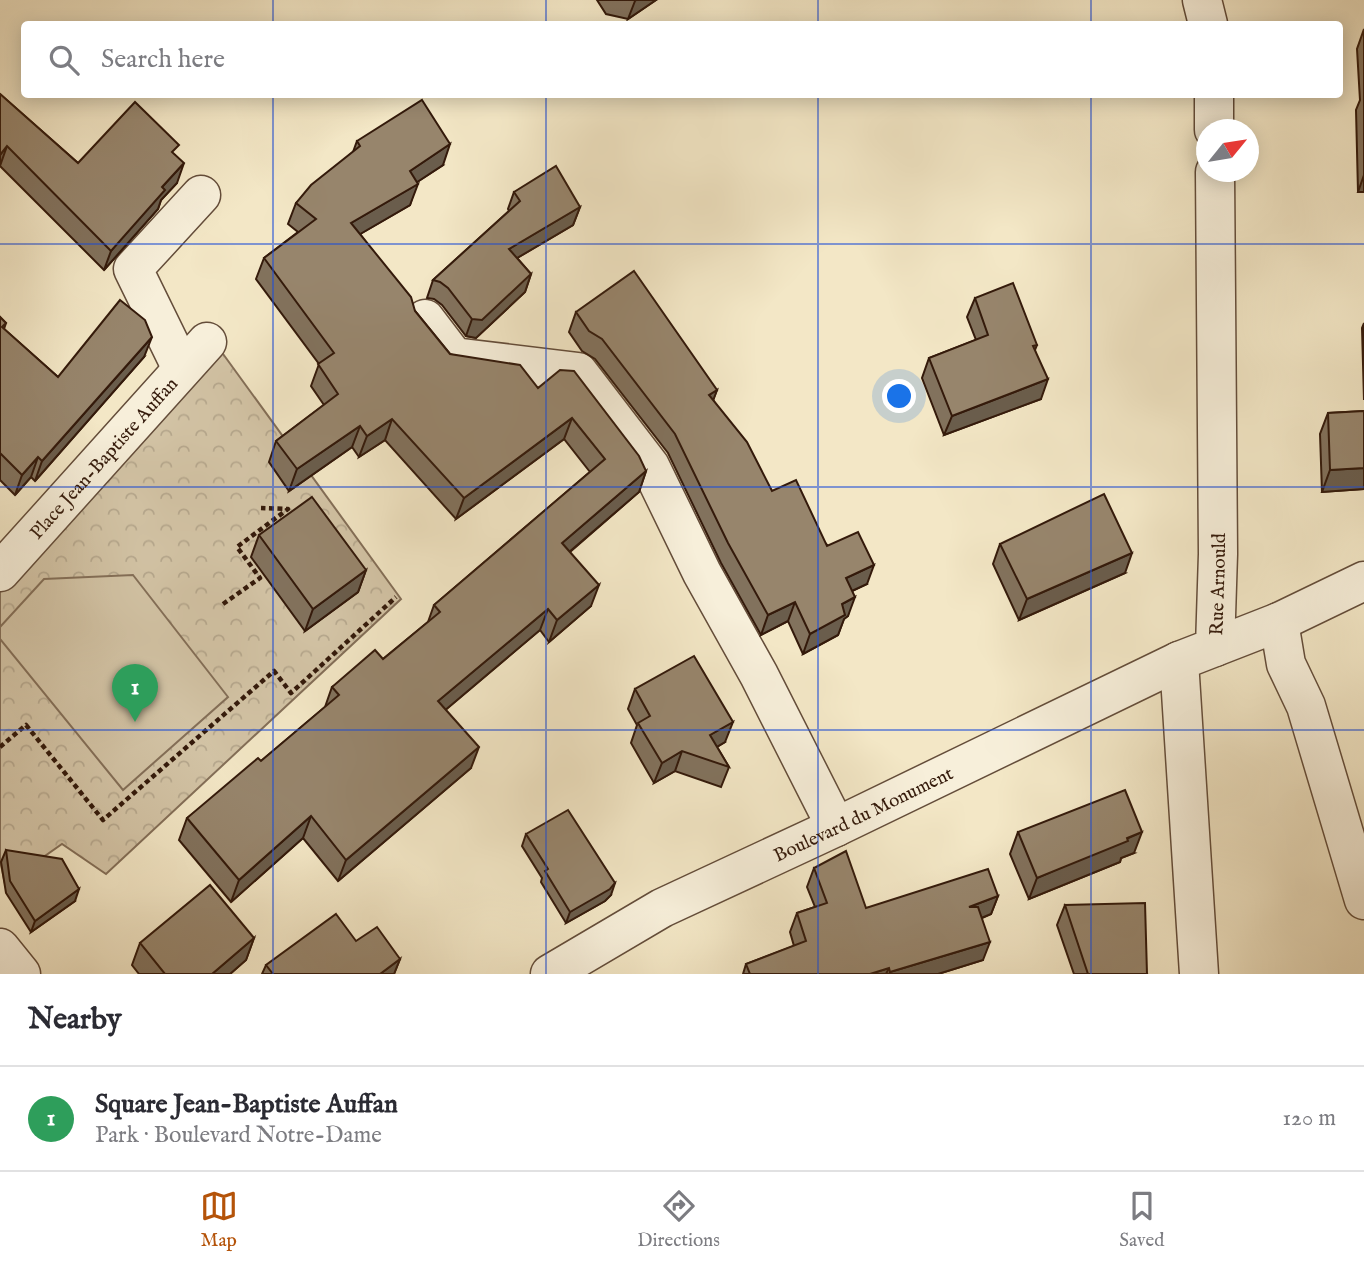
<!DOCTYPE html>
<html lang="en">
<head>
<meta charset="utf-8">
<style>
	:root { --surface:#fff; --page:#f2f2f3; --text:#2b2b33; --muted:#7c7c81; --line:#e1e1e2; --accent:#b45309 }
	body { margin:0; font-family:"IM FELL English",serif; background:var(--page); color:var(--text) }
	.compass { position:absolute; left:1196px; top:119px; width:63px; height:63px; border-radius:50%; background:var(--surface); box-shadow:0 4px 18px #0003; rotate:60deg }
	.you { position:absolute; left:900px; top:397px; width:24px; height:24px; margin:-18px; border:5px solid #fff; border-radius:50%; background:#1a73e8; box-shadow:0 0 0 10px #1a73e833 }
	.badge { display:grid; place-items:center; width:46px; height:46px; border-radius:50%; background:var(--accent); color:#fff; font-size:23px; font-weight:700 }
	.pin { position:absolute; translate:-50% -58px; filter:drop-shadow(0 2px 4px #0008) }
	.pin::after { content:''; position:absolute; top:37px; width:24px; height:21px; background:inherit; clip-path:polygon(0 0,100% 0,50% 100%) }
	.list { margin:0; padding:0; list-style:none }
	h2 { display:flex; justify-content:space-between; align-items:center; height:91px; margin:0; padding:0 28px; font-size:30px }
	h2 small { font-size:23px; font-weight:400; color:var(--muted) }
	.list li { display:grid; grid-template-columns:46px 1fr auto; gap:21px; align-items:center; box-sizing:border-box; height:105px; padding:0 28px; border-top:2px solid var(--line) }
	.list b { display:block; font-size:26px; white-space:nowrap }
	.list p { margin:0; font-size:23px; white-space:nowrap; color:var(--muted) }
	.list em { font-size:23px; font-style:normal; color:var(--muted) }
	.icon { flex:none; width:38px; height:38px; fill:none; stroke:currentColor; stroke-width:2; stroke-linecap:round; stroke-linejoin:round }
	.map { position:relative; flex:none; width:1364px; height:974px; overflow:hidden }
	.search { position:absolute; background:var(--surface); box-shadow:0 4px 18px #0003; left:21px; right:21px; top:21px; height:77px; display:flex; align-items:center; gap:18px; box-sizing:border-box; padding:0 24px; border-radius:7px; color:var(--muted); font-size:26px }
	.sheet { height:196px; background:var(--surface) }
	nav { display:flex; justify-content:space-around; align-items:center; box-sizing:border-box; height:98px; border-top:2px solid var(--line); background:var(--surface); font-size:19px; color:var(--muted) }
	nav a { display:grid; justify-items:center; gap:4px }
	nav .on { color:var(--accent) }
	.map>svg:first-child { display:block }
	.park { fill:url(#park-crowns); stroke:#846f58; stroke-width:2 }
	.garden { fill:#d3c4a6; stroke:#846f58; stroke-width:2 }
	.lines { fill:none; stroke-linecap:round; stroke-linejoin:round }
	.minor-casing { stroke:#644d3a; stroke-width:41 }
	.path { stroke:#341a0b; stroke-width:4.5; stroke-dasharray:5 3.5; stroke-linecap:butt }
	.minor { stroke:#f7efda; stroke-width:38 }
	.wall { fill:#82725d; stroke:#341a0b; stroke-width:2 }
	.shaded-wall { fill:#6a5d4c; stroke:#341a0b; stroke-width:2 }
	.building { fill:#97856c; stroke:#341a0b; stroke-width:2 }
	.grid { fill:none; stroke:#1d4ed8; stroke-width:2; stroke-opacity:0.55 }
	.labels { text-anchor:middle; stroke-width:7; stroke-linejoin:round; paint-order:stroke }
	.street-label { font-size:19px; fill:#341a0b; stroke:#f7efda }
</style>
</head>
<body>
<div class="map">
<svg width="1364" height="974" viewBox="0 0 1364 974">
	<defs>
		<pattern id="park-crowns" width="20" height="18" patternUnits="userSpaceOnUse" patternTransform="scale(1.75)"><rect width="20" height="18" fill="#d3c4a6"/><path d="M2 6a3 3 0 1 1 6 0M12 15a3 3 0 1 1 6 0" fill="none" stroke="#b6a88e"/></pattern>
	</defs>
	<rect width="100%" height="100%" fill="#f3e7c6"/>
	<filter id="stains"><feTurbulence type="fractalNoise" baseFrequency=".00286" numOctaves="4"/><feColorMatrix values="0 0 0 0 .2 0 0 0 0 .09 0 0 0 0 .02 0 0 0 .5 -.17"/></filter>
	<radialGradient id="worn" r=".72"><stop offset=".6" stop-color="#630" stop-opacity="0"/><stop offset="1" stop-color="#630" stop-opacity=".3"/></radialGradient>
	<polygon class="park" points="218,347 401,599 106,874 62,844 5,884 0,860 0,588"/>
	<polygon class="garden" points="133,575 228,697 123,790 0,639 0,627 44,579"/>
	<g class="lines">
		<defs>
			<g id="minor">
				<polyline points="1202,0 1208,24"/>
				<polyline points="1214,94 1214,130"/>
				<polyline points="425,319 454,357 578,372 650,466 702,573 759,675 836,827"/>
				<polyline points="182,369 133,269 201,195"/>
				<path id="s1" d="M0 572 207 342"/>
				<polyline points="1279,622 1286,664 1306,706 1364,900"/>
				<polyline points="1215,647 1279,622 1364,581"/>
				<polyline points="0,948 21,974"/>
				<path id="s2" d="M550 974 662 908 836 827 1179 661"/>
				<path id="s3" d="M1199 974 1179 661 1215 647 1218 554 1215 172"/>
			</g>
		</defs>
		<use href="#minor" class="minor-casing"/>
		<g class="path">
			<polyline points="223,604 260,578 237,547 288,509 261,508"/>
			<polyline points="0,747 26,725 103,820 274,671 291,693 396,597"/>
		</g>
		<use href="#minor" class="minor"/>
	</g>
	<g class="wall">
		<polygon points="597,0 656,0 628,19 606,14"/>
		<polygon points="1364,29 1364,192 1358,192 1356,110 1360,100 1357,49"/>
		<polygon points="0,94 78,163 175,155 177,183 161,200 158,209 104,270 0,166"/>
		<polygon points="357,141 443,165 417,182 410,205 360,234 415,311 450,354 538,388 646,471 639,492 570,552 591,606 549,642 540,630 445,710 471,768 338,881 303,838 231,902 179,840 187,818 261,761 325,707 332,687 383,659 428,622 434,605 590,472 564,439 456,519 385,440 359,457 352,447 289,491 269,462 276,441 324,405 311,386 319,364 256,279 264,258 298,232 288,224 296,203 353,152"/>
		<polygon points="514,192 580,207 573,225 517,258 531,274 525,292 476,338 466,336 442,305 434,299 427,298 433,280 509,211 508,209"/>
		<polygon points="975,298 1037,345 1035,350 1041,399 944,435 922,378 929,358 976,340 967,317"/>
		<polygon points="576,312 717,390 713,400 772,491 867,584 852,591 848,616 844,619 838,635 803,654 788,621 761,635 721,563 668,453 595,359 582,351 569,332"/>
		<polygon points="0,317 6,323 4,329 58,377 144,357 35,481 31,477 15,495 0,480"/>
		<polygon points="1364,323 1364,400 1362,328"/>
		<polygon points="1364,411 1364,489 1322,492 1320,434 1328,413"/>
		<polygon points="259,535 366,570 358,592 305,631 251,557"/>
		<polygon points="1000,544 1125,573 1019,620 993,564"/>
		<polygon points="635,689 725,742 717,747 729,767 721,787 675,771 654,783 631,743 637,725 628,709"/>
		<polygon points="1018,832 1134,853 1121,858 1120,862 1029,899 1010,854"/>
		<polygon points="526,834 611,895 605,901 566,923 541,882 542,878 522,846"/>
		<polygon points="6,850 75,901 31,932 6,893 1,862"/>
		<polygon points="814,868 866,908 998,896 991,914 982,918 983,960 938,974 743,974 746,964 794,946 790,932 797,913 815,907 807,887"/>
		<polygon points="1065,905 1147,974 1074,974 1057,925"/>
		<polygon points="254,938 246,960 230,974 139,974 132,965 140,943"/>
		<polygon points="356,941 400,959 394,974 262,974 266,965"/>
	</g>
	<g class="shaded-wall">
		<polygon points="636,0 656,0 628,19 635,1"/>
		<polygon points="450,144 443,165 402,192 410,171"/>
		<polygon points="7,146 0,166 0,155"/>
		<polygon points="184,163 177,183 161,200 158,209 104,270 111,251 162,187"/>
		<polygon points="1364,175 1364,192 1358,192"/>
		<polygon points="418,184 410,205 343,244 351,223"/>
		<polygon points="580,207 573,225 502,267 509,249"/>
		<polygon points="531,274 525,292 476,338 466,336 472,319"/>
		<polygon points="152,337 144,357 35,481 42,461"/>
		<polygon points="1048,379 1041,399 944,435 952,416"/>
		<polygon points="717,390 710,409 709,395"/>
		<polygon points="572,418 564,439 456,519 464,498"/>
		<polygon points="392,419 385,440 359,457 367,436"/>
		<polygon points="360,426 352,447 289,491 297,469"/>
		<polygon points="38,457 31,477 15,495 22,475"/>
		<polygon points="1364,468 1364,489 1322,492 1330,470"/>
		<polygon points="646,471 639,492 554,565 562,543"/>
		<polygon points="1132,553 1125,573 1019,620 1027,599"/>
		<polygon points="874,565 867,584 839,597 846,578"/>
		<polygon points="366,570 358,592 305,631 313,609"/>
		<polygon points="599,585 591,606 549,642 557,620"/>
		<polygon points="855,597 848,616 844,619 838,635 803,654 810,634 842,604"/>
		<polygon points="795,602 788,621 761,635 768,615"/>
		<polygon points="548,609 540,630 430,723 438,701"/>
		<polygon points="733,722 725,742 703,755 710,735"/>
		<polygon points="479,747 471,768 338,881 346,860"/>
		<polygon points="682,751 675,771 654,783 662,763"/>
		<polygon points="311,816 303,838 231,902 239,880"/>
		<polygon points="1142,832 1134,853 1121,858 1120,862 1029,899 1037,878"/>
		<polygon points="615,883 611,895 605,901 566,923 570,912"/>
		<polygon points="79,889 75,901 31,932 35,921"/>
		<polygon points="998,896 991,914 962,926 969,907"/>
		<polygon points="254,938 246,960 230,974 212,974"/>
		<polygon points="990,942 983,960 938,974 889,974 890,972"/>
		<polygon points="400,959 394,974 380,974"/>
		<polygon points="889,968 886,974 870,974"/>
	</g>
	<g class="building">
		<polygon points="0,94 78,163 135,102 179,145 172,152 184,163 162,187 165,190 111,251 7,146 0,155"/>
		<polygon points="422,100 450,144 410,171 418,184 351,223 411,297 415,311 450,354 520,365 538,388 560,370 574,371 639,456 646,471 562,543 599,585 557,620 548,609 438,701 479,747 346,860 311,816 239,880 187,818 258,758 261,761 339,695 332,687 375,650 383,659 440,612 434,605 605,459 572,418 464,498 392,419 367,436 360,426 297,469 276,441 338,394 318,364 334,353 264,258 316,219 296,203 311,185 360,146 357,141"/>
		<polygon points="556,166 580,207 509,249 531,274 482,320 472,319 448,288 440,282 433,280 520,201 514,192"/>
		<polygon points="634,271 717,390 709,395 747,442 772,491 796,480 827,546 858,532 874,565 846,578 855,597 842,604 845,615 810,634 795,602 768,615 728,543 675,434 602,339 589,331 576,312"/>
		<polygon points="1013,283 1037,345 1033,346 1048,379 952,416 929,358 988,335 975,298"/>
		<polygon points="120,300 145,320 152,337 42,461 38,457 22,475 0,453 0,317 6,323 2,327 58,377"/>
		<polygon points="1364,411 1364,468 1330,470 1328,413"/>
		<polygon points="1104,494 1132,553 1027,599 1000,544"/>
		<polygon points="312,497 366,570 313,609 259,535"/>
		<polygon points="694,656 733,722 710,735 729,767 682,751 662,763 638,723 650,716 635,689"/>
		<polygon points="1125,790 1142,832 1127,838 1128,841 1037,878 1018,832"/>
		<polygon points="568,810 615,883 610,889 570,912 545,871 548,869 526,834"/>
		<polygon points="6,850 62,859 79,889 35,921 10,881"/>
		<polygon points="846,851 866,908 988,869 998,896 969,907 978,907 990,942 890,972 889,968 870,974 750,974 746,964 806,941 797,913 827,903 814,868"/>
		<polygon points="210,885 254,938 212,974 165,974 140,943"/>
		<polygon points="1145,903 1147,974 1088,974 1065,905"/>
		<polygon points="336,914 356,941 377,927 400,959 380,974 273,974 266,965"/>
	</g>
	<path class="grid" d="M273 0V24M546 0V24M818 0V24M1091 0V24M273 94V974M546 94V974M818 94V974M1091 94V974M0 244H1364M0 487H1364M0 730H1364"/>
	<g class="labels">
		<g class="street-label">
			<text dy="7" stroke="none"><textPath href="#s1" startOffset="154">Place Jean-Baptiste Auffan</textPath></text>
			<text dy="7" stroke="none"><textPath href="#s3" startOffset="415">Rue Arnould</textPath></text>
			<text dy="7" stroke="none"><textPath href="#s2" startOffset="352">Boulevard du Monument</textPath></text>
		</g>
	</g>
	<rect width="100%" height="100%" filter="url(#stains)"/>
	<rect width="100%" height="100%" fill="url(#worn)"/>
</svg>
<svg class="compass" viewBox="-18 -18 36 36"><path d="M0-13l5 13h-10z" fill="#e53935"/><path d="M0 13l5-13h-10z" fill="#7c7c81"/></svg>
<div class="you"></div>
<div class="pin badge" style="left:135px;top:722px;background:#2e9e5b">1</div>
<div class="search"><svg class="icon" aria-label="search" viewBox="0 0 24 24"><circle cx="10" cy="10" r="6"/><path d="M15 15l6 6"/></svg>Search here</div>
</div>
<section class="sheet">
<h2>Nearby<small></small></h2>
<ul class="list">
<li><span class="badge" style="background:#2e9e5b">1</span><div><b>Square Jean-Baptiste Auffan</b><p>Park · Boulevard Notre-Dame</p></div><em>120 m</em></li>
</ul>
</section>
<nav>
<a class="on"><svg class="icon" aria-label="map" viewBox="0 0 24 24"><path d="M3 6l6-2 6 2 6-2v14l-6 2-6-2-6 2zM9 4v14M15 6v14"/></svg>Map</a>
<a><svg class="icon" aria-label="directions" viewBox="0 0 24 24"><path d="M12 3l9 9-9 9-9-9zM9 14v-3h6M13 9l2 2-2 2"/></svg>Directions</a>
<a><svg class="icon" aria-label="saved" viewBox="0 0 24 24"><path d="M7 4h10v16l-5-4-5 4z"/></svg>Saved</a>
</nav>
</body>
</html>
